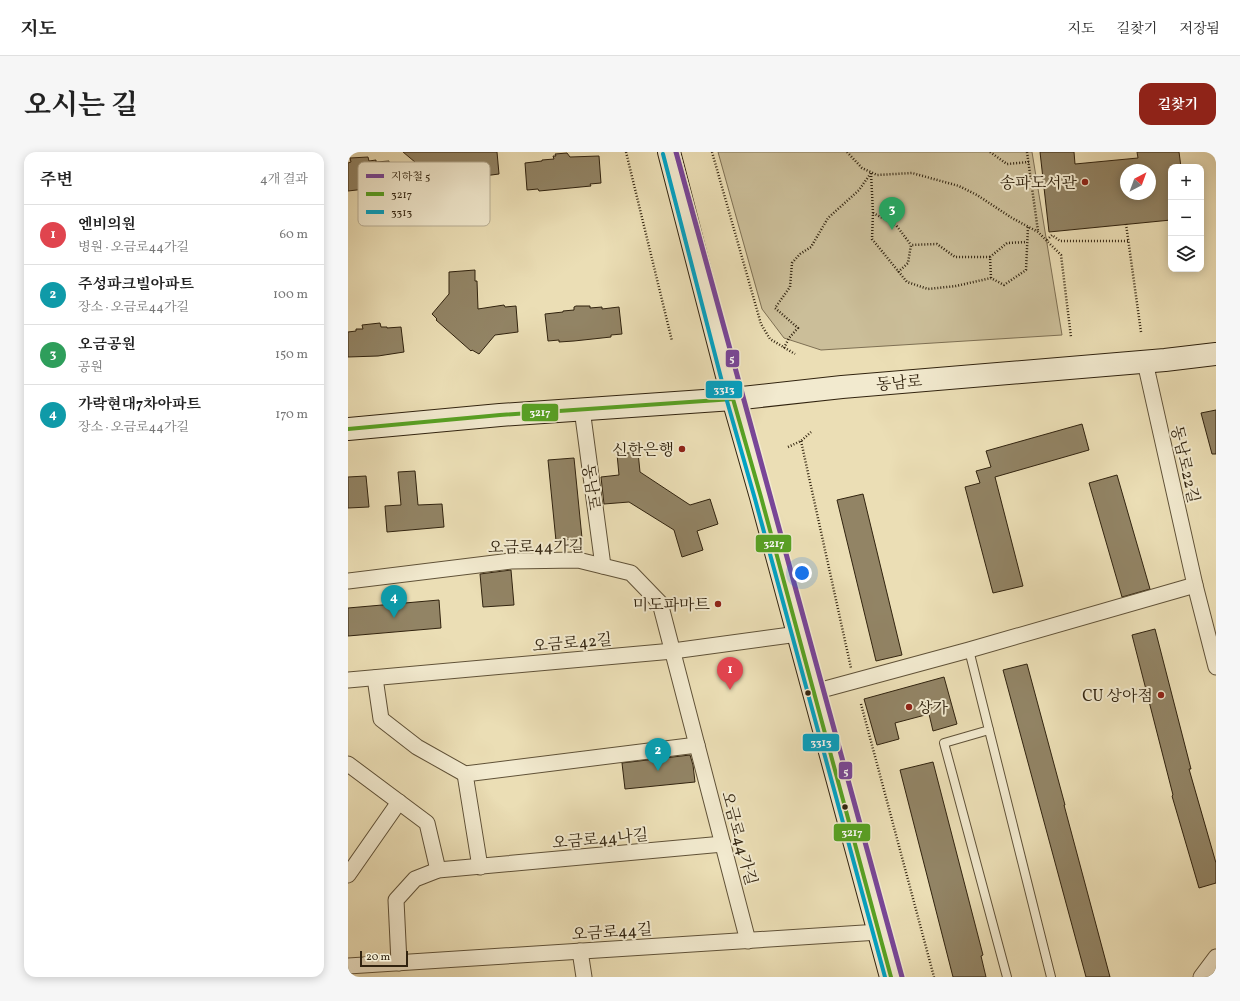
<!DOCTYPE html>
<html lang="ko">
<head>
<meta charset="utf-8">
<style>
	:root { --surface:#fff; --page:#f6f6f6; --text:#222; --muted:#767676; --line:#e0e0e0; --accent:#8f2418 }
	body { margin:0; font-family:Vollkorn,"Noto Serif KR",serif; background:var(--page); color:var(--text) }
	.controls { position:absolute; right:12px; top:12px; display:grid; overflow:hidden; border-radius:8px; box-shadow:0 2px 10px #0003 }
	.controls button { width:36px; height:36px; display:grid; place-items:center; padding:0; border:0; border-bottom:1px solid var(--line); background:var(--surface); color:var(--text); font:20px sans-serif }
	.compass { position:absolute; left:772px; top:12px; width:36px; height:36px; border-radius:50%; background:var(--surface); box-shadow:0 2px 10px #0003; rotate:41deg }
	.scale { position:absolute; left:12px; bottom:10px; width:48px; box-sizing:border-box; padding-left:4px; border:2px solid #31230f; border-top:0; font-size:11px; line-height:14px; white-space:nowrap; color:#31230f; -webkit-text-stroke:3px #f2eacf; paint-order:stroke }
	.you { position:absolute; left:454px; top:421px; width:14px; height:14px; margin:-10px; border:3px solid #fff; border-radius:50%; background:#1a73e8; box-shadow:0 0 0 6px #1a73e833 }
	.badge { display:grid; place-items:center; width:26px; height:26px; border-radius:50%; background:var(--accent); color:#fff; font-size:13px; font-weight:700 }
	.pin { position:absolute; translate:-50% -33px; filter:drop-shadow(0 1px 2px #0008) }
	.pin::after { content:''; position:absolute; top:21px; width:14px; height:12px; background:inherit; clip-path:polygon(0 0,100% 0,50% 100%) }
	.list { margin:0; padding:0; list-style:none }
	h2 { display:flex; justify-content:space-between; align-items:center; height:52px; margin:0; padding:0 16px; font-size:17px }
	h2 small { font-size:13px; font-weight:400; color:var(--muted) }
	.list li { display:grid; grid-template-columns:26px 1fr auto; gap:12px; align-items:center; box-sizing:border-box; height:60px; padding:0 16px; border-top:1px solid var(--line) }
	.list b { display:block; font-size:15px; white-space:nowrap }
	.list p { margin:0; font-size:13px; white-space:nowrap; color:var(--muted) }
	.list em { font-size:13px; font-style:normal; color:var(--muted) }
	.icon { flex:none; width:22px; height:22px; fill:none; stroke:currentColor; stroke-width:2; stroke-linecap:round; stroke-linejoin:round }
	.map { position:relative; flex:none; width:868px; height:825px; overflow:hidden; border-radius:12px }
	header { display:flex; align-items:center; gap:24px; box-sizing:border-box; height:56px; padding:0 20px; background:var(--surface); border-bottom:1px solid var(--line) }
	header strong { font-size:19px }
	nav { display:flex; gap:22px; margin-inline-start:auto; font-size:14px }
	.intro { display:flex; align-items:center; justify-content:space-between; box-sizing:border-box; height:96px; padding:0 24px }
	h1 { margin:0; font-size:28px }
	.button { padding:10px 18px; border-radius:12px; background:var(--accent); color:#fff; font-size:14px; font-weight:700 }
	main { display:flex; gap:24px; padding:0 24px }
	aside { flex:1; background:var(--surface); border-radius:12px; box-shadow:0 2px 10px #0003 }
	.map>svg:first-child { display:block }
	.green { fill:#cbbe99; stroke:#7e7054 }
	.building { fill:#928465; stroke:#31230f; fill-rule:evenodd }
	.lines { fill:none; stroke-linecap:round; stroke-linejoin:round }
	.service-casing { stroke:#605238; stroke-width:10 }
	.minor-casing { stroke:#605238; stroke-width:17 }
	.secondary-casing { stroke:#31230f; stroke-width:24 }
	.path { stroke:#31230f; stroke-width:2.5; stroke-dasharray:1 2; stroke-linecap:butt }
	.service { stroke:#f2eacf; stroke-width:8 }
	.minor { stroke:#f2eacf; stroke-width:15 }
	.secondary { stroke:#f2eacf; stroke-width:22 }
	.bus-1-casing { stroke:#f2eacf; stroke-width:7 }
	.bus-2-casing { stroke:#f2eacf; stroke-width:7 }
	.bus-1 { stroke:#57a223; stroke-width:4 }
	.bus-2 { stroke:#02a2c4; stroke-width:4 }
	.metro-1-casing { stroke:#f2eacf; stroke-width:8 }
	.metro-1 { stroke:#794698; stroke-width:5 }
	.poi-dot { fill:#8f2418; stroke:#f2eacf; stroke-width:1.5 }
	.bus-dot { fill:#31230f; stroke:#f2eacf; stroke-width:1.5 }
	.labels { text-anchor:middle; stroke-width:4; stroke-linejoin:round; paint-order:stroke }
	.poi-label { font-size:16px; fill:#31230f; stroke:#f2eacf; text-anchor:end }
	.street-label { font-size:16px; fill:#31230f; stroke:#f2eacf }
	.key { fill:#f2eacf; stroke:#b8ae95; stroke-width:1 }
	.key-label { font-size:11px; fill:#31230f }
	.line-badge { stroke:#f2eacf; stroke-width:1.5 }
	.badge-label { font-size:11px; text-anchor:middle; font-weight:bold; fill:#fff }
</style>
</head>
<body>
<header>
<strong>지도</strong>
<nav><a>지도</a><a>길찾기</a><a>저장됨</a></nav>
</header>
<div class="intro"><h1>오시는 길</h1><a class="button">길찾기</a></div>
<main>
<aside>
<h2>주변<small>4개 결과</small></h2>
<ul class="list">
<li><span class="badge" style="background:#e0444e">1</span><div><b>엔비의원</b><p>병원 · 오금로44가길</p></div><em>60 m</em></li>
<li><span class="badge" style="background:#0f9aa8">2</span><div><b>주성파크빌아파트</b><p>장소 · 오금로44가길</p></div><em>100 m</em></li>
<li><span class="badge" style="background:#2e9e5b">3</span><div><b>오금공원</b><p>공원</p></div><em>150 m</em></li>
<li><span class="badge" style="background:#0f9aa8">4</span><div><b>가락현대7차아파트</b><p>장소 · 오금로44가길</p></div><em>170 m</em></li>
</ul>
</aside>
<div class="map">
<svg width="868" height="825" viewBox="0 0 868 825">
	<rect width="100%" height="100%" fill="#ebdeb5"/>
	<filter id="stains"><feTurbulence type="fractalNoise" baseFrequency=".005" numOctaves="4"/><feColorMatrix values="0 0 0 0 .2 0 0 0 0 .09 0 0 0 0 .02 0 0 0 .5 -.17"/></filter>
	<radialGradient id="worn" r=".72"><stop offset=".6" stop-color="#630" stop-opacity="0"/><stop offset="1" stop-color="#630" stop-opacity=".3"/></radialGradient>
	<polygon class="green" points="370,0 684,0 714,183 473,198 436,186 414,157"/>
	<g class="building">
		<polygon points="55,0 149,0 151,22 128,25 112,44 110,43 109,44 105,41 105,42"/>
		<path d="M692 0H726L727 12 790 6 789 0H831L833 15H823V68L701 80ZM778 18H802V42H778Z"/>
		<polygon points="219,1 222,5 251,4 253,31 242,32 243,34 191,39 190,37 179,38 177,11 194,9 194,8 206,7 205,4 208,4 207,2"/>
		<polygon points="20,5 21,9 28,8 28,10 41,9 43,34 0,39 0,11 3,10 2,6"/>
		<polygon points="127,118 127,129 129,129 130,157 156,153 157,155 168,154 170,180 147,183 131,202 124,198 123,199 88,168 89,167 84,162 101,142 101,120"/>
		<polygon points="228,154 242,154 242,156 254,155 254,157 271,155 274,182 263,183 263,185 226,189 211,190 211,188 200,189 197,162 215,160 215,159 226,158 226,155"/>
		<polygon points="32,171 33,175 39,175 39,176 53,175 56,200 30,204 0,205 0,180 8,179 8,177 15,177 14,173"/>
		<polygon points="868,258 868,302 864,302 853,261"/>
		<polygon points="734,272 741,298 647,325 675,434 645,441 617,335 632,331 628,319 643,315 638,299"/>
		<polygon points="290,300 292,320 342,353 362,347 370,372 349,379 355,398 334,405 326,378 281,350 256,352 253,325 271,323 269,302"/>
		<polygon points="226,306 234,386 208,389 200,308"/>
		<polygon points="67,319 70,353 94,352 96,375 39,380 37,354 53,353 50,320"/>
		<polygon points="769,323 802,437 774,445 741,331"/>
		<polygon points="18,324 21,355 0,356 0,325"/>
		<polygon points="515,342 554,503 528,509 489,348"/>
		<polygon points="163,418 166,453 135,455 132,422"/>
		<polygon points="91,448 93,476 0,484 0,456"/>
		<polygon points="807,477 843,617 841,617 868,711 868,731 851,736 824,644 825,643 784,483"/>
		<polygon points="679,512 717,653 716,653 762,825 738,825 655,518"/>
		<polygon points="596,525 609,572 585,579 581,562 547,571 551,587 529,593 516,547"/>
		<polygon points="342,603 345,613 347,630 277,637 274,611"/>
		<polygon points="585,610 635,803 633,804 638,825 605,825 552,618"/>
	</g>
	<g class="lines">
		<defs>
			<g id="service">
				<polyline points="621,498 641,578 596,591 659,825"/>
				<polyline points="641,578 703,825"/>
			</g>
			<g id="minor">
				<polyline points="797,210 847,433 868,515"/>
				<polyline points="234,257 255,414"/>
				<polyline points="0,429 163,409 230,408 283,421 312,451 400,789"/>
				<polyline points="27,526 33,567 69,595 117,622 349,593"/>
				<polyline points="0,528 325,499 450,482"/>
				<polyline points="466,540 621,498 847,433"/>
				<polyline points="0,612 79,671 90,718"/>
				<polyline points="117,622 132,715"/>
				<polyline points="0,723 51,650"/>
				<polyline points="232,799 236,825"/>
				<polyline points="51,811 48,748 67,727 90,718 375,692"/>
				<polyline points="0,814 531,780"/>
				<polyline points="853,825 868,805"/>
			</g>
			<g id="secondary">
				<polyline points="321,0 385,247 413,345 543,825"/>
				<polyline points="0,277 152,263 385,247 494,235 817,208 868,202"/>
			</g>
		</defs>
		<use href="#service" class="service-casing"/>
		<use href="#minor" class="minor-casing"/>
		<use href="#secondary" class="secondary-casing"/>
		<g class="path">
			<polyline points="278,0 324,189"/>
			<polyline points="364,0 413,172 422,187 447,202"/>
			<polyline points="499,0 514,16 529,23 564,21 611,34 629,43 664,66 690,80 713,103 723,185"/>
			<polyline points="642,0 659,12 681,10"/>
			<polyline points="679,0 690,79"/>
			<polyline points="523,21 525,61 524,87 559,130 580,137 608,134 643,126 656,133 678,118 680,75"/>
			<polyline points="525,61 548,73 563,93"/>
			<polyline points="778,72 793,180"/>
			<polyline points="699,88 704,83 712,89 781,89"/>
			<polyline points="550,120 560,111 563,93 589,92 607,105 642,105"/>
			<polyline points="643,126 642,105 659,91 679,90"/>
			<polyline points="436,196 441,186 450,176 427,156 442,135 444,111 452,102 463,95 480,66 511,38 523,21"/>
			<polyline points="453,289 503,516"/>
			<polyline points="440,295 453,289 463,280"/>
			<polyline points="513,552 586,825"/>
		</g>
		<use href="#service" class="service"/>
		<use href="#minor" class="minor"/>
		<use href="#secondary" class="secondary"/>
		<defs>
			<g id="bus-1">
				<polyline points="385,247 413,345 543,825"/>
				<polyline points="0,277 152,263 385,247"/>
			</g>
			<polyline id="bus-2" points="315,2 379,249 407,347 537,825"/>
		</defs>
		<use href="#bus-1" class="bus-1-casing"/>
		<use href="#bus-2" class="bus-2-casing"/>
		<use href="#bus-1" class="bus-1"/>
		<use href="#bus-2" class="bus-2"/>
		<defs>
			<polyline id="metro-1" points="328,0 554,825"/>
		</defs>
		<use href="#metro-1" class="metro-1-casing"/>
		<use href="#metro-1" class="metro-1"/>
	</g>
	<g class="poi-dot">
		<circle cx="737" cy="30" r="4"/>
		<circle cx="334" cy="297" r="4"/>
		<circle cx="370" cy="452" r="4"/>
		<circle cx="813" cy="543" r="4"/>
		<circle cx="561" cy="555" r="4"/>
	</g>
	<g class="bus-dot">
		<circle cx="460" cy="541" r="3.5"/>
		<circle cx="497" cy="655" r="3.5"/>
	</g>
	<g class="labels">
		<g class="poi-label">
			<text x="729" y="36">송파도서관</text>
			<text x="326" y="303">신한은행</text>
			<text x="362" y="458">미도파마트</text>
			<text x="805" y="549">CU 상아점</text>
			<text x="569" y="561" text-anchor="start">상가</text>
		</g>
		<g class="street-label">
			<text transform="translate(551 230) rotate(-5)" y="6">동남로</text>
			<text transform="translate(838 312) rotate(77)" y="6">동남로22길</text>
			<text transform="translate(244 335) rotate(82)" y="6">동남로</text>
			<text transform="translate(188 394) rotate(-1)" y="6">오금로44가길</text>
			<text transform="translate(224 490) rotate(-5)" y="6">오금로42길</text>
			<text transform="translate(252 686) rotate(-5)" y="6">오금로44나길</text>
			<text transform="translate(392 686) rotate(75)" y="6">오금로44가길</text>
			<text transform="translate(264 779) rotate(-4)" y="6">오금로44길</text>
		</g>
	</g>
	<rect x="10" y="10" width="132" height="64" rx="6" class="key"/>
	<rect x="18" y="22" width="18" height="4" fill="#794698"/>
	<rect x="18" y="40" width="18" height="4" fill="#57a223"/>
	<rect x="18" y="58" width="18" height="4" fill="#02a2c4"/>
	<g class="key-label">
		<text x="43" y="28">지하철 5</text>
		<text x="43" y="46">3217</text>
		<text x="43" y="64">3313</text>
	</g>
	<g class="line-badge">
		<rect x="377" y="197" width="15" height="19" rx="4" fill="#794698"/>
		<rect x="357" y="228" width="38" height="19" rx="4" fill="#02a2c4"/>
		<rect x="173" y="251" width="38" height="19" rx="4" fill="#57a223"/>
		<rect x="407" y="382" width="37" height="19" rx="4" fill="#57a223"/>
		<rect x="454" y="581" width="38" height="19" rx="4" fill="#02a2c4"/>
		<rect x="490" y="609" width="15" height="19" rx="4" fill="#794698"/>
		<rect x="485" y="671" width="38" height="19" rx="4" fill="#57a223"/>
	</g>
	<g class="badge-label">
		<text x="384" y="210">5</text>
		<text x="376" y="241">3313</text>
		<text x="192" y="264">3217</text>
		<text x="426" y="395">3217</text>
		<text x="473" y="594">3313</text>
		<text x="498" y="623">5</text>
		<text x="504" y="684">3217</text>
	</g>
	<rect width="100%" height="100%" filter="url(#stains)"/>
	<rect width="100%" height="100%" fill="url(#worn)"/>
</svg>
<div class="controls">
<button>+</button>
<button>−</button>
<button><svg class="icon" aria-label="layers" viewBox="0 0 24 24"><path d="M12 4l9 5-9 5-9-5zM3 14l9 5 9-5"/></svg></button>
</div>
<svg class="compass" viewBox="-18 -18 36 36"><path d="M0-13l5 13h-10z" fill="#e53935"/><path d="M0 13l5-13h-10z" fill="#767676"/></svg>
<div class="scale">20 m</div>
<div class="you"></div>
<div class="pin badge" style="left:382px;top:538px;background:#e0444e">1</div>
<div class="pin badge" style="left:310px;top:619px;background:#0f9aa8">2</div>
<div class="pin badge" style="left:544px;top:78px;background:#2e9e5b">3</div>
<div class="pin badge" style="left:46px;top:466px;background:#0f9aa8">4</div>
</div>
</main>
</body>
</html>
